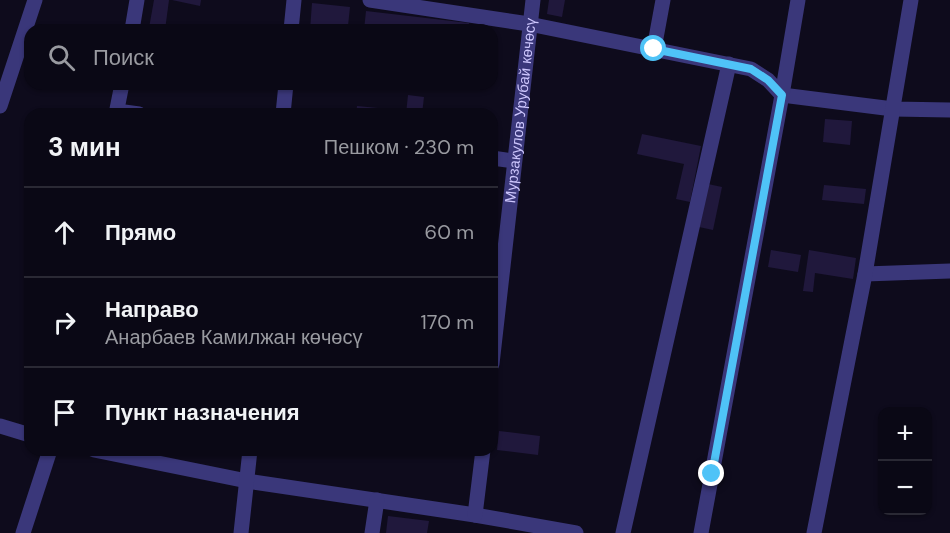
<!DOCTYPE html>
<html lang="ru">
<head>
<meta charset="utf-8">
<style>
	:root { --surface:#0a0815; --page:#181622; --text:#f1f3f6; --muted:#999aa0; --line:#2a2934 }
	body { margin:0; font-family:"DM Sans",sans-serif; background:var(--page); color:var(--text) }
	.controls { position:absolute; right:18px; bottom:18px; display:grid; overflow:hidden; border-radius:12px; box-shadow:0 2px 4px #0004 }
	.controls button { width:54px; height:54px; display:grid; place-items:center; padding:0; border:0; border-bottom:2px solid var(--line); background:var(--surface); color:var(--text); font:30px sans-serif }
	.stop { position:absolute; width:18px; height:18px; margin:-14px; border:4px solid #4fc3f7; border-radius:50%; background:#fff }
	.stop.end { background:#4fc3f7; border-color:#fff; box-shadow:0 2px 6px #0008 }
	.list { margin:0; padding:0; list-style:none }
	h2 { display:flex; justify-content:space-between; align-items:center; height:78px; margin:0; padding:0 24px; font-size:26px }
	h2 small { font-size:20px; font-weight:400; color:var(--muted) }
	.list li { display:grid; grid-template-columns:39px 1fr auto; gap:18px; align-items:center; box-sizing:border-box; height:90px; padding:0 24px; border-top:2px solid var(--line) }
	.list b { display:block; font-size:22px; white-space:nowrap }
	.list p { margin:0; font-size:20px; white-space:nowrap; color:var(--muted) }
	.list em { font-size:20px; font-style:normal; color:var(--muted) }
	.icon { flex:none; width:33px; height:33px; fill:none; stroke:currentColor; stroke-width:2; stroke-linecap:round; stroke-linejoin:round }
	.map { position:relative; flex:none; width:950px; height:533px; overflow:hidden }
	.search { position:absolute; background:var(--surface); box-shadow:0 2px 4px #0004; left:24px; top:24px; width:474px; height:66px; display:flex; align-items:center; gap:15px; box-sizing:border-box; padding:0 21px; border-radius:18px; color:var(--muted); font-size:22px }
	.panel { position:absolute; background:var(--surface); box-shadow:0 2px 4px #0004; left:24px; top:108px; width:474px; height:348px; border-radius:18px }
	.map>svg:first-child { display:block }
	.building { fill:#20183c }
	.lines { fill:none; stroke-linecap:round; stroke-linejoin:round }
	.minor { stroke:#3a377a; stroke-width:15 }
	.route { stroke:#4fc3f7; stroke-width:8 }
	.labels { text-anchor:middle; stroke-width:4.5; stroke-linejoin:round; paint-order:stroke }
	.street-label { font-size:15px; fill:#cec7fe; stroke:#0e0b1c }
</style>
</head>
<body>
<div class="map">
<svg width="950" height="533" viewBox="0 0 950 533">
	<rect width="100%" height="100%" fill="#0e0b1c"/>
	<g class="building">
		<polygon points="154,0 169,0 165,30 149,28"/>
		<polygon points="172,0 201,0 200,6"/>
		<polygon points="549,0 565,0 562,17 547,14"/>
		<polygon points="312,3 350,7 348,26 327,24 327,30 310,30"/>
		<polygon points="366,11 469,23 468,30 364,30"/>
		<polygon points="408,95 424,97 422,114 406,114"/>
		<polygon points="357,106 378,108 378,114 356,114"/>
		<polygon points="825,119 852,121 850,145 823,142"/>
		<polygon points="642,134 701,146 690,202 676,199 684,164 637,154"/>
		<polygon points="708,184 722,187 713,230 699,227"/>
		<polygon points="824,185 866,189 864,204 822,200"/>
		<polygon points="771,250 801,255 798,272 768,267"/>
		<polygon points="809,250 856,258 853,279 815,273 813,292 803,291"/>
		<polygon points="499,431 540,436 538,455 497,450"/>
		<polygon points="388,516 429,521 427,533 386,533"/>
	</g>
	<g class="lines">
		<g class="minor">
			<polyline points="370,0 529,24 751,69 768,80 782,95 893,109 950,110"/>
			<polyline points="132,30 137,0"/>
			<polyline points="291,30 294,0"/>
			<polyline points="654,49 663,0"/>
			<polyline points="0,106 35,0"/>
			<polyline points="117,111 139,114"/>
			<polyline points="116,114 122,84"/>
			<polyline points="283,114 286,84"/>
			<polyline points="492,158 514,161"/>
			<polyline points="865,274 950,271"/>
			<path id="s1" d="M492 364 533 0"/>
			<polyline points="0,426 30,435"/>
			<polyline points="94,450 247,481 475,515 576,533"/>
			<polyline points="475,515 483,450"/>
			<polyline points="23,533 50,450"/>
			<polyline points="241,533 250,450"/>
			<polyline points="372,533 377,500"/>
			<polyline points="623,533 729,64"/>
			<polyline points="701,533 782,95 798,0"/>
			<polyline points="814,533 865,274 911,0"/>
		</g>
	</g>
	<g class="lines">
		<polyline class="route" points="654,49 751,69 768,80 782,95 712,474"/>
	</g>
	<g class="labels">
		<g class="street-label">
			<text dy="5" stroke="none"><textPath href="#s1" startOffset="255">Мурзакулов Урубай көчөсү</textPath></text>
		</g>
	</g>
</svg>
<div class="controls">
<button>+</button>
<button>−</button>
</div>
<div class="stop" style="left:654px;top:49px"></div>
<div class="stop end" style="left:712px;top:474px"></div>
<div class="search"><svg class="icon" aria-label="search" viewBox="0 0 24 24"><circle cx="10" cy="10" r="6"/><path d="M15 15l6 6"/></svg>Поиск</div>
<section class="panel">
<h2>3 мин<small>Пешком · 230 m</small></h2>
<ul class="list">
<li><svg class="icon" aria-label="ahead" viewBox="0 0 24 24"><path d="M12 20V5M6 11l6-6 6 6"/></svg><div><b>Прямо</b></div><em>60 m</em></li>
<li><svg class="icon" aria-label="right" viewBox="0 0 24 24"><path d="M7 20v-9h11M14 6l5 5-5 5"/></svg><div><b>Направо</b><p>Анарбаев Камилжан көчөсү</p></div><em>170 m</em></li>
<li><svg class="icon" aria-label="arrive" viewBox="0 0 24 24"><path d="M6 21V4h12l-3 4 3 4H6"/></svg><div><b>Пункт назначения</b></div></li>
</ul>
</section>
</div>
</body>
</html>
